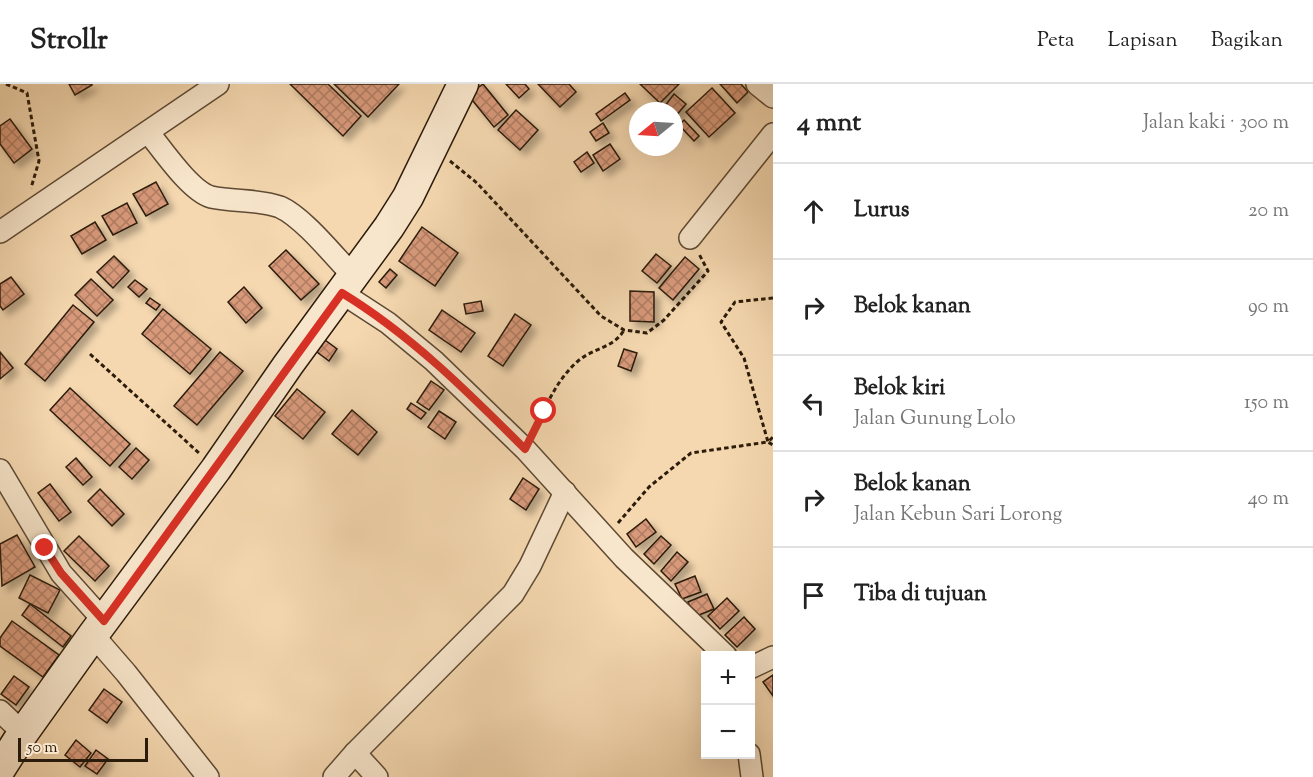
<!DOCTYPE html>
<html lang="id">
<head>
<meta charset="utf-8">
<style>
	:root { --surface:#fff; --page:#f2f2f2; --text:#222; --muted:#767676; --line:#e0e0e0 }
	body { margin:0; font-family:"Sorts Mill Goudy",serif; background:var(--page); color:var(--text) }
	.controls { position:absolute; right:18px; bottom:18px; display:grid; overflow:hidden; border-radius:0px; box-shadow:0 6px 24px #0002 }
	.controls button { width:54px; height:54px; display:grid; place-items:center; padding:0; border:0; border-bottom:2px solid var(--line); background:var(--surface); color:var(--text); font:30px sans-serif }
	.compass { position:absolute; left:629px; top:18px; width:54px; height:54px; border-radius:50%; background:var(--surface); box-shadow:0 6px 24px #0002; rotate:252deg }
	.scale { position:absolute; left:18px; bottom:15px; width:130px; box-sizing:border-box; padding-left:6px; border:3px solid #2b1b0a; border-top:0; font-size:16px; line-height:21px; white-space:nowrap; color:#2b1b0a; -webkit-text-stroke:4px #f8e6cc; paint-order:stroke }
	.stop { position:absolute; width:18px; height:18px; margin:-14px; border:4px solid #d93025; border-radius:50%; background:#fff }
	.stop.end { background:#d93025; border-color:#fff; box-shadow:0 2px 6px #0008 }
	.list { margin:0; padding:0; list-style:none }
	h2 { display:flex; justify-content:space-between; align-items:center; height:78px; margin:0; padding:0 24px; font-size:26px }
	h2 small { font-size:20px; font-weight:400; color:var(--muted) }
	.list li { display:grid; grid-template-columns:39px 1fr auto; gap:18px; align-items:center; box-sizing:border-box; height:96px; padding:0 24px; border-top:2px solid var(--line) }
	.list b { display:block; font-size:22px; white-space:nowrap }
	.list p { margin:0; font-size:20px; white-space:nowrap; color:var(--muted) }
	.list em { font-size:20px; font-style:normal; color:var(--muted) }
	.icon { flex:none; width:33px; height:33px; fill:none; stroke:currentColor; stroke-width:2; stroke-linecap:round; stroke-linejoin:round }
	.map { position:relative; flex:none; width:773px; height:693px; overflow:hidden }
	header { display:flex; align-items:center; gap:36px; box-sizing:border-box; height:84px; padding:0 30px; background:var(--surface); border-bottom:2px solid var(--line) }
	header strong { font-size:28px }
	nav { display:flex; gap:33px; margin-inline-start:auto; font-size:21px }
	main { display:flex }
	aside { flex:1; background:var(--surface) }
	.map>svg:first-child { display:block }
	.building { fill:url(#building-cross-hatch); stroke:#2b1b0a; stroke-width:1.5; filter:url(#shadow) }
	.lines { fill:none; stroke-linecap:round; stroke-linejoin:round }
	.street-casing { stroke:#5e4a34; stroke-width:24 }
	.secondary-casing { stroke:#2b1b0a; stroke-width:33 }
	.path { stroke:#2b1b0a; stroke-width:3; stroke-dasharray:4.5 3; stroke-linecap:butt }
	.street { stroke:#f8e6cc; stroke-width:21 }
	.secondary { stroke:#f8e6cc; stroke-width:30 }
	.route { stroke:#d93025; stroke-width:8 }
</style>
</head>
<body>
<header>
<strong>Strollr</strong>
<nav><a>Peta</a><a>Lapisan</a><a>Bagikan</a></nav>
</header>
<main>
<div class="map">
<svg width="773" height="693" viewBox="0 0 773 693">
	<defs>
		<pattern id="building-cross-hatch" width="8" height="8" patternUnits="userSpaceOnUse" patternTransform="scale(1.5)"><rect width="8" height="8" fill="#d7997a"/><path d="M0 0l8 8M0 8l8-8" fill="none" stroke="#af7c62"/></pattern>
		<filter id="shadow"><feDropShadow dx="5.5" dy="5.5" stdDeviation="3" flood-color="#0004"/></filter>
	</defs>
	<rect width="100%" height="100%" fill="#f5d8b0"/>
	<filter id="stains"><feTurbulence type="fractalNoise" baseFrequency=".00333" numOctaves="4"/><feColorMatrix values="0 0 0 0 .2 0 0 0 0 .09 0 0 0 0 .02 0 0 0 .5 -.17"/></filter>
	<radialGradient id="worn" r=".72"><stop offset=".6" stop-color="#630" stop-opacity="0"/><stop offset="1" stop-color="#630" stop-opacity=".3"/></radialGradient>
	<g class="building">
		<polygon points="69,0 92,0 92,1 75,11"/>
		<polygon points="290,0 328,0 361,32 343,52"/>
		<polygon points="334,0 399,0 368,33"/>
		<polygon points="483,0 508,31 494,43 468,11"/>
		<polygon points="506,0 525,0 529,5 519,14"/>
		<polygon points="538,0 569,0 576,8 560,23"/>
		<polygon points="640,0 679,0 660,19"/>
		<polygon points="720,0 741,0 748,8 737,19"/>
		<polygon points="712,4 735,29 709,53 686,28"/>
		<polygon points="625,9 630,16 601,37 596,30"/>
		<polygon points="674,10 686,20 674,34 674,27 661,27"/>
		<polygon points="516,26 538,46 520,66 498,46"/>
		<polygon points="10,35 32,65 14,79 0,60 0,42"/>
		<polygon points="684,36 699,52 694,57 679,41"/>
		<polygon points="603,39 609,49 596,57 590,48"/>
		<polygon points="610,60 620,75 603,87 593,71"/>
		<polygon points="587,68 594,79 581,88 574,78"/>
		<polygon points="156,98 168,120 146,132 133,110"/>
		<polygon points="127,119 137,139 113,151 102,132"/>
		<polygon points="95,138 106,156 82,170 71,152"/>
		<polygon points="422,143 458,169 435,202 399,177"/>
		<polygon points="286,166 319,200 301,216 269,182"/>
		<polygon points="656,170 671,182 657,199 642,187"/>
		<polygon points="114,172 129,187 113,204 97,188"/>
		<polygon points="685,173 699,185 673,216 659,204"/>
		<polygon points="390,185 397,191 386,204 379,198"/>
		<polygon points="11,193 24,210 3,226 0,222 0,200"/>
		<polygon points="91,195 113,216 97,232 75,211"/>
		<polygon points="135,196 147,205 139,213 128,203"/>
		<polygon points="244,203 262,224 246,239 228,218"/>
		<polygon points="630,207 654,208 654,238 630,237"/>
		<polygon points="150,214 160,221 156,226 146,219"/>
		<polygon points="481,217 483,227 466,230 464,220"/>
		<polygon points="73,221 94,238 45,297 25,280"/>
		<polygon points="163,225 211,265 190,290 142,250"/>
		<polygon points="442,226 475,249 461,268 429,246"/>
		<polygon points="515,230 531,241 503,282 488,272"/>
		<polygon points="325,256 337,265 329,277 317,268"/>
		<polygon points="624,265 637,269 631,287 618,282"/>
		<polygon points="0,268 13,284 0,295"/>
		<polygon points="220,268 243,287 197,341 174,322"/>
		<polygon points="431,297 444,306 429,326 417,318"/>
		<polygon points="70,304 130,360 110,382 50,326"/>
		<polygon points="297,305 325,328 303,355 275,332"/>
		<polygon points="411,319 426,329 421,335 407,325"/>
		<polygon points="352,326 377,348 358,371 332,350"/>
		<polygon points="439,327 456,338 445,355 428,343"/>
		<polygon points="136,364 149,376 132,395 119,383"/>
		<polygon points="76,374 92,393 83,401 66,383"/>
		<polygon points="523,394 539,405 526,426 510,415"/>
		<polygon points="50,400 71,428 59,437 38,409"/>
		<polygon points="100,405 124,430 112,442 88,417"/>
		<polygon points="646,435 656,448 636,463 627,450"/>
		<polygon points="17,451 35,483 2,502 0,460"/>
		<polygon points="79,452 109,482 95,497 64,467"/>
		<polygon points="661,452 671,461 654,480 644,470"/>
		<polygon points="677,468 688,478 671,497 661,487"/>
		<polygon points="30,491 60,506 48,529 19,514"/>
		<polygon points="695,492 701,508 682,515 675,500"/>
		<polygon points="707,510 714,525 694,533 688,518"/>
		<polygon points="727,514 739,527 720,545 708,532"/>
		<polygon points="30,520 71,552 63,563 22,531"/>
		<polygon points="744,533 755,545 737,563 725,551"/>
		<polygon points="12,537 59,571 43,593 0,562 0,554"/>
		<polygon points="773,591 773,612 763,598"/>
		<polygon points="14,592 29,603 16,621 1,610"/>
		<polygon points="104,605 122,618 107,639 89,626"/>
		<polygon points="76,656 91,669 80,683 65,671"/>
		<polygon points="96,666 108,675 97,690 85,682"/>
	</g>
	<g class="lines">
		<defs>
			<g id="street">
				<polyline points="757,0 773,13"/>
				<path d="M148 48C162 65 190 107 211 113 234 118 258 115 280 123 303 133 335 173 353 192"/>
				<polyline points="0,148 218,0"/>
				<polyline points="690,154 773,50"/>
				<polyline points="342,209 388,239 434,277 525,365 624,474 726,572"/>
				<polyline points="0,386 61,489 104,537"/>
				<polyline points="93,551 126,589 208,693"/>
				<polyline points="750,584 773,573"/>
				<polyline points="0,627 23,649"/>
				<polyline points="355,669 513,510 530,482 565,408"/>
				<polyline points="749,670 752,693"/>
				<polyline points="334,693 355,669 377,693"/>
			</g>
			<polyline id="secondary" points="0,685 23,649 93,551 216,385 288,281 389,143 408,113 463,0"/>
		</defs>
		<use href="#street" class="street-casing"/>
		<use href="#secondary" class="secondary-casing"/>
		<g class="path">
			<polyline points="6,0 27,9 39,77 31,104"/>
			<polyline points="450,77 477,99 601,232 624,246 647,249 664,236 708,187 699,170"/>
			<polyline points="773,214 735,218 721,238 744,274 768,358 773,353"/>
			<polyline points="90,270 199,369"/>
			<path d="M533 348C546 323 556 296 578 277 593 264 614 264 624 246"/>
			<polyline points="618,439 649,403 691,369 768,358 773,361"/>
		</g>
		<use href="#street" class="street"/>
		<use href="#secondary" class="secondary"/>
	</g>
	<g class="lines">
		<path class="route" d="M45 464 61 489 104 537 342 209C411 251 468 308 525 365L544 327"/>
	</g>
	<rect width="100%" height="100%" filter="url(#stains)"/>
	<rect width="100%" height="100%" fill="url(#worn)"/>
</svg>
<div class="controls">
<button>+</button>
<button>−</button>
</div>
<svg class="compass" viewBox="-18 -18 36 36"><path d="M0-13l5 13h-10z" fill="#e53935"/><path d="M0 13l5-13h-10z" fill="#767676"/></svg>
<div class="scale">50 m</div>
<div class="stop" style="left:544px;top:327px"></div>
<div class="stop end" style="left:45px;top:464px"></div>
</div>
<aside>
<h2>4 mnt<small>Jalan kaki · 300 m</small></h2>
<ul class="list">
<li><svg class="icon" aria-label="ahead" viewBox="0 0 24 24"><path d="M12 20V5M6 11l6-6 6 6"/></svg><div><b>Lurus</b></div><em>20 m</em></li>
<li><svg class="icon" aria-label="right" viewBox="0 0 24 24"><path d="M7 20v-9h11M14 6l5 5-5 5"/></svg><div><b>Belok kanan</b></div><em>90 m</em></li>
<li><svg class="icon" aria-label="left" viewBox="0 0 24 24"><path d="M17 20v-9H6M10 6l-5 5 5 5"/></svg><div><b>Belok kiri</b><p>Jalan Gunung Lolo</p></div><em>150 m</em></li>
<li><svg class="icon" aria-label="right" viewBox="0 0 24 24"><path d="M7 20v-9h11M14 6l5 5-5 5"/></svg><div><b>Belok kanan</b><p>Jalan Kebun Sari Lorong</p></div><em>40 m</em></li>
<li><svg class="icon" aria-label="arrive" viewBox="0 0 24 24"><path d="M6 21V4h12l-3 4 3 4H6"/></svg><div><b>Tiba di tujuan</b></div></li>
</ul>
</aside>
</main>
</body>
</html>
